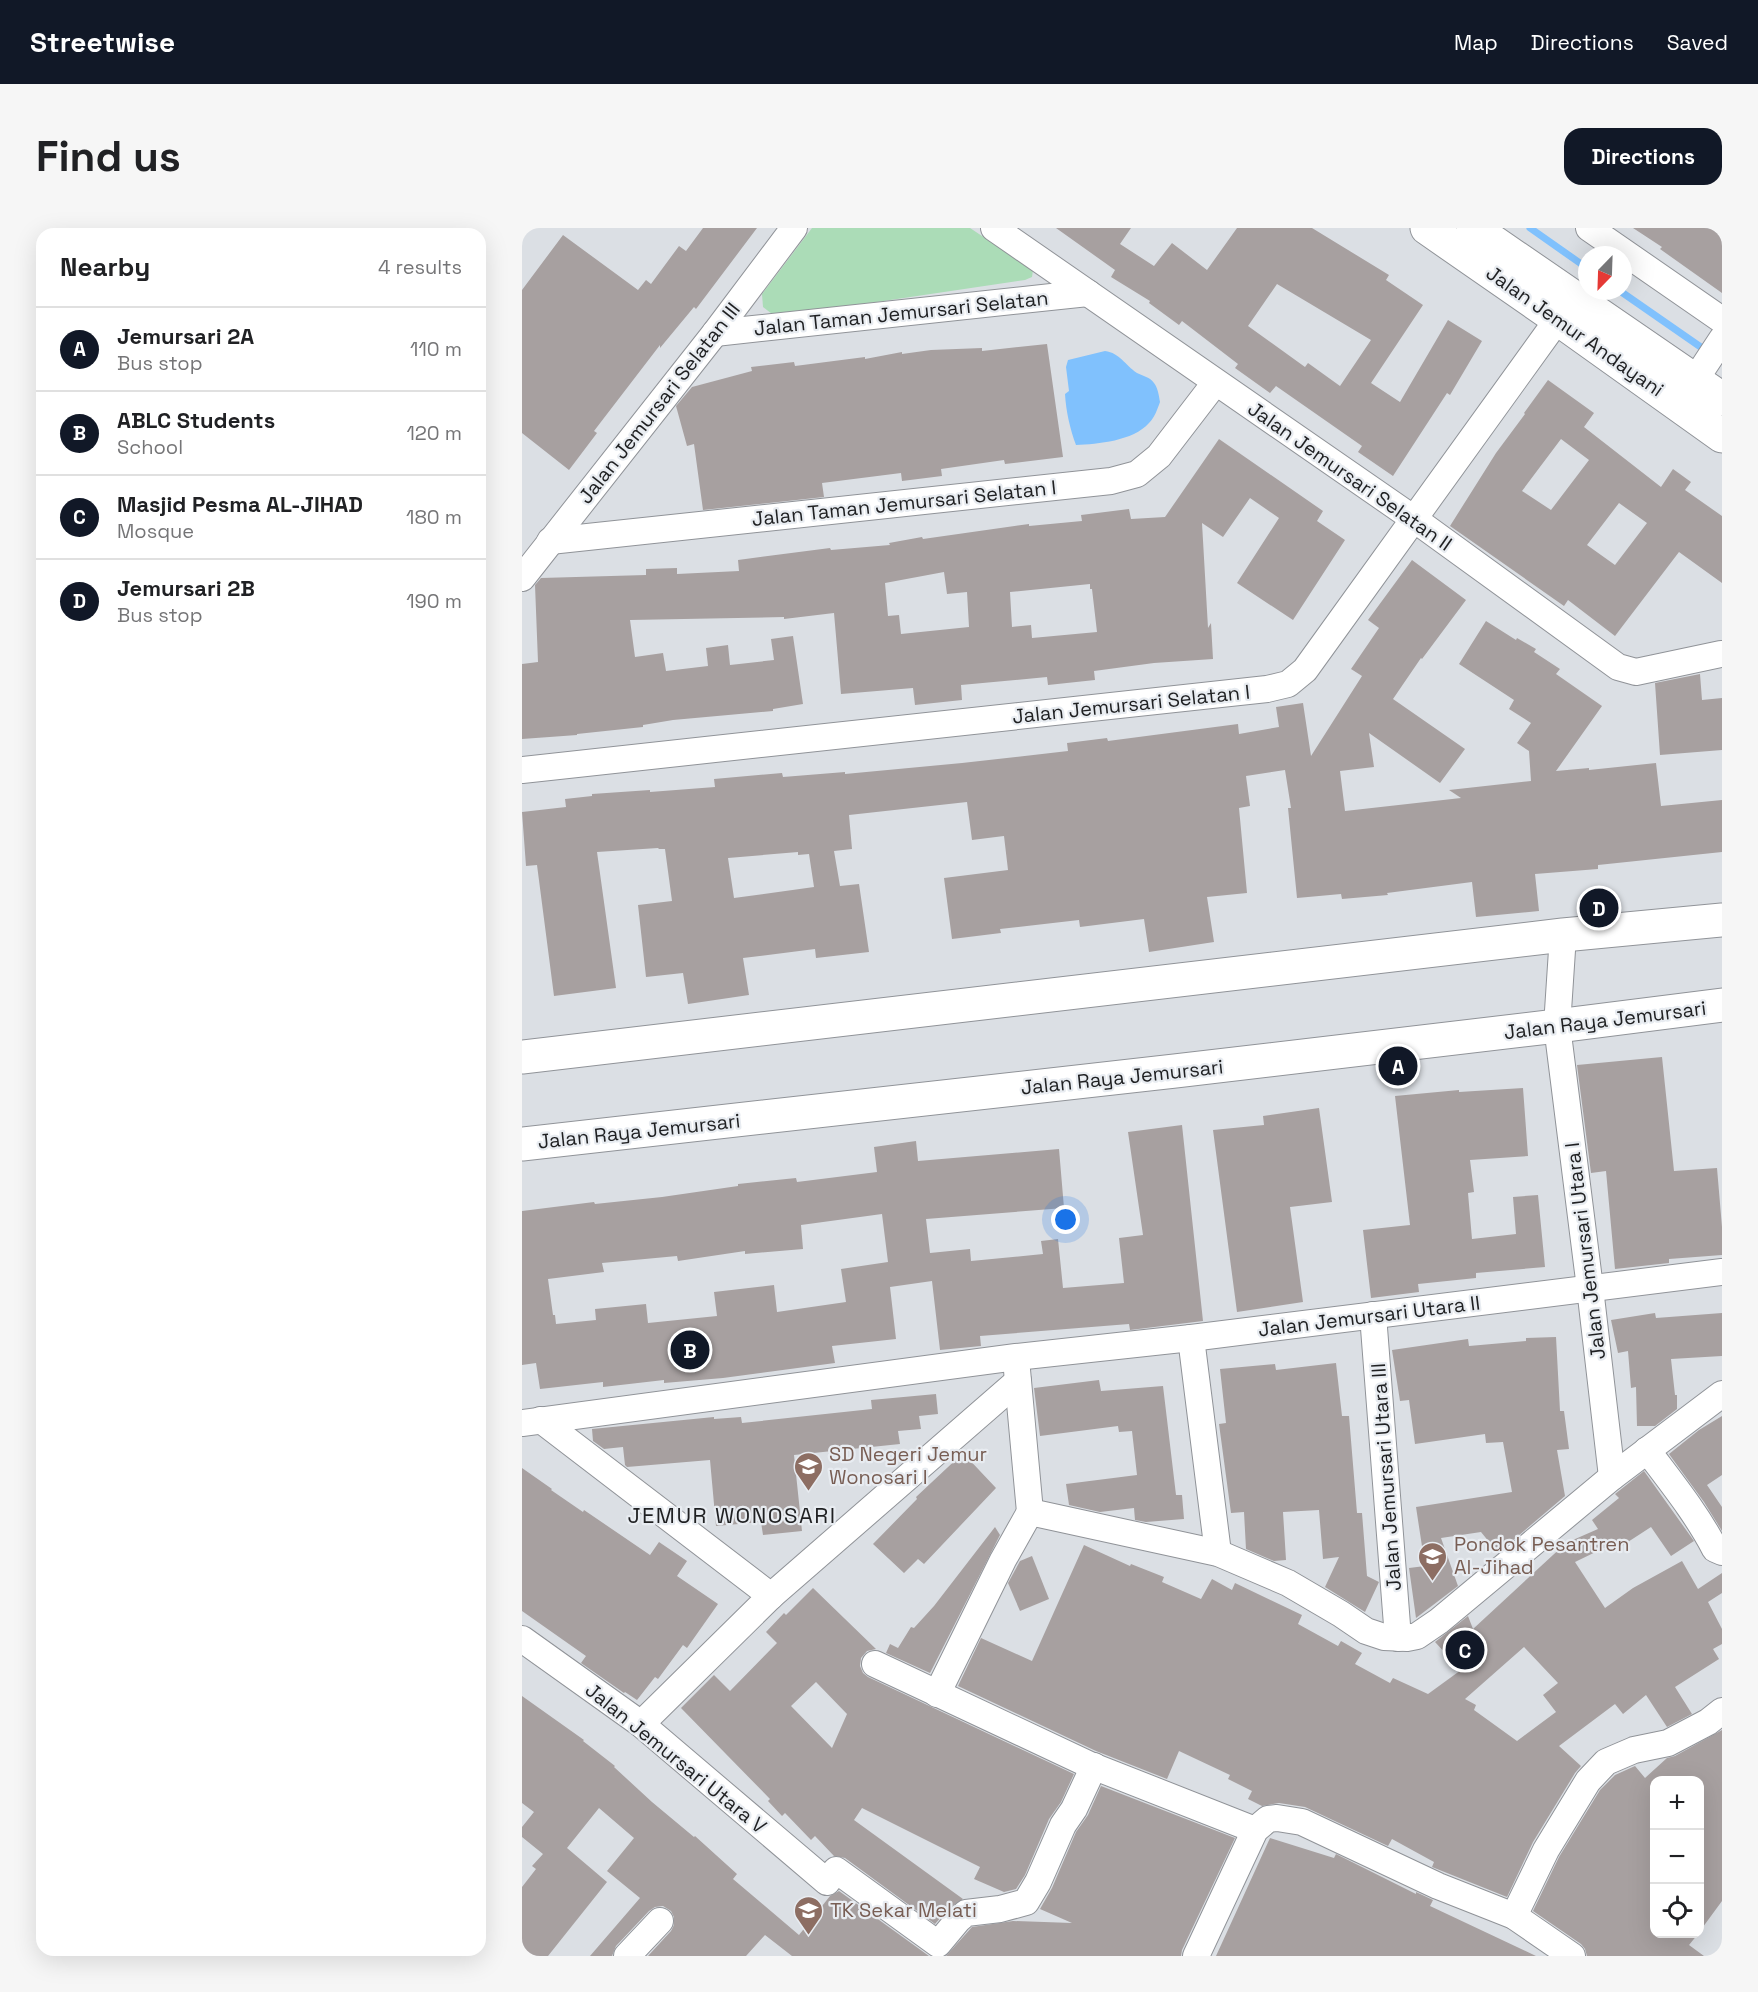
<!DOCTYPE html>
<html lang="en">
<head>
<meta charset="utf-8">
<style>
	:root { --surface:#fff; --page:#f6f6f6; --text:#202124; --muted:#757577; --line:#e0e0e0; --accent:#111827 }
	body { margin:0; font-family:"Space Grotesk",sans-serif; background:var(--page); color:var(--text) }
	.controls { position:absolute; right:18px; bottom:18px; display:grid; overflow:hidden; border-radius:12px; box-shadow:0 6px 24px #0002 }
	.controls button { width:54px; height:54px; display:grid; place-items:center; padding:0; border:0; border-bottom:2px solid var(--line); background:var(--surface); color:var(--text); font:30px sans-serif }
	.compass { position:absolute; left:1056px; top:18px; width:54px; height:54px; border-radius:50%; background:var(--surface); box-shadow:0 6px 24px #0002; rotate:203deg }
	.you { position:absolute; left:544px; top:992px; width:21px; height:21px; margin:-15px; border:4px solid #fff; border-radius:50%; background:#1a73e8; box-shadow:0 0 0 9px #1a73e833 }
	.badge { display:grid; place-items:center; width:39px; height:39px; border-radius:50%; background:var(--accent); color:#fff; font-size:20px; font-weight:700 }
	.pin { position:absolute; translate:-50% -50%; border:3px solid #fff; box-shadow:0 2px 6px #0006 }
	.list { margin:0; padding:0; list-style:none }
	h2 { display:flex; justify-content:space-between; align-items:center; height:78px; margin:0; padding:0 24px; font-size:26px }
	h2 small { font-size:20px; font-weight:400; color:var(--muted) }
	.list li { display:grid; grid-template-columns:39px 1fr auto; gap:18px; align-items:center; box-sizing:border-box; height:84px; padding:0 24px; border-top:2px solid var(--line) }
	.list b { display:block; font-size:22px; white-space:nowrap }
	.list p { margin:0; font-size:20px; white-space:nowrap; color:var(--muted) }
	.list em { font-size:20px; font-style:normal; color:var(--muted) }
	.icon { flex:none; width:33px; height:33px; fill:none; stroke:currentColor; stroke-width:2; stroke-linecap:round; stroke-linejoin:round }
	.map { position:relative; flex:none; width:1200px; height:1728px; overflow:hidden; border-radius:18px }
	header { display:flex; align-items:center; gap:36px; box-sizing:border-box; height:84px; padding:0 30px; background:var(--accent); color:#fff }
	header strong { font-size:28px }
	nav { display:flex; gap:33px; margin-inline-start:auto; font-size:21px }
	.intro { display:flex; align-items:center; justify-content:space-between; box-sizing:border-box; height:144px; padding:0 36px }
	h1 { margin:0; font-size:42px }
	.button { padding:15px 27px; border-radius:18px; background:var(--accent); color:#fff; font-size:21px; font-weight:700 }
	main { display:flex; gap:36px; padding:0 36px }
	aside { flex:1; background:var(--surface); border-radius:18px; box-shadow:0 6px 24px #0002 }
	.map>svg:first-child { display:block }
	.green { fill:#abdcb7 }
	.water { fill:#80c1fd }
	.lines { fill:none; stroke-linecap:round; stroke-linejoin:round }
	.stream { stroke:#80c1fd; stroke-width:7 }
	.building { fill:#a7a0a0; fill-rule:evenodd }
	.minor-casing { stroke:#909398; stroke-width:28 }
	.primary-casing { stroke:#909398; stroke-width:35 }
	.minor { stroke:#fff; stroke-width:26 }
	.primary { stroke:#fff; stroke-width:33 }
	.labels { text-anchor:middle; stroke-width:4.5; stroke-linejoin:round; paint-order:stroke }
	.street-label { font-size:20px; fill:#1f2022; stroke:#e8ecf1 }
	.education-label { font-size:20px; fill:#785e54; stroke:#e8ecf1; text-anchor:start }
	.quarter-label { font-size:22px; letter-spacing:1.5px; fill:#1f2022; stroke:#e8ecf1 }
</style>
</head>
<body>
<header>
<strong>Streetwise</strong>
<nav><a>Map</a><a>Directions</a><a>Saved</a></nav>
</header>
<div class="intro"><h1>Find us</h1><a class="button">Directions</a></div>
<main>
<aside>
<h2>Nearby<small>4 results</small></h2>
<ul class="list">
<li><span class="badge">A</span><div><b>Jemursari 2A</b><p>Bus stop</p></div><em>110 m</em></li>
<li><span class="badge">B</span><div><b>ABLC Students</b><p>School</p></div><em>120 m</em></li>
<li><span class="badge">C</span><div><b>Masjid Pesma AL-JIHAD</b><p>Mosque</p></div><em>180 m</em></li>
<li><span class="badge">D</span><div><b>Jemursari 2B</b><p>Bus stop</p></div><em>190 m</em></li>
</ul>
</aside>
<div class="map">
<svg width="1200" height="1728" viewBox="0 0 1200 1728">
	<rect width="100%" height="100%" fill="#dbdfe4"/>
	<polygon class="green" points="290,0 448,0 511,42 510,49 503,52 254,89 241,79 240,66"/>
	<path class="water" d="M583 123C598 125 603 137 615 145 621 148 628 149 632 155 636 160 637 168 638 174 635 182 633 189 627 195 611 213 576 216 554 217 548 201 544 183 543 166L547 163 544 139 546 132Z"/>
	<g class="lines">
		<g class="stream">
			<polyline points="1008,0 1065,40"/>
			<polyline points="1098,63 1183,122"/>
		</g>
	</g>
	<g class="building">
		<polygon points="181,0 235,0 174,81 172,79 138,120 138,117 72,203 75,205 47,242 0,205 0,62 41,7 116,62 124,52 129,56 157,18 164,23"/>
		<path d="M534 0H609L598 16 632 38 650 15 685 42 715 0H790L867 47 864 52 901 77 849 155 878 174 926 92 960 113 928 167 925 165 871 248 836 224 840 218 754 158 748 165 713 140 716 136 660 93 657 97 627 75 628 73 589 49 593 42ZM755 56 849 112 818 158 786 135 783 139 726 98Z"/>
		<polygon points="1111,0 1194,0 1200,4 1200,65 1138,21 1140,19"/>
		<polygon points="525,116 541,229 483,236 482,232 419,241 420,248 380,253 379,245 300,255 302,269 181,282 172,216 165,218 154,178 170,159 230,143 229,139 272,134 273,138 343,129 343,131 380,124 380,126 409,122 460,120 460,123"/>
		<path d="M1026 152 1072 185 1062 199 1139 259 1151 241 1169 254 1163 262 1200 288V355L1157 324 1093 408 1046 372 1042 378 928 298 974 225 1003 186 1002 185ZM1039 211 1067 232 1029 282 1000 263ZM1097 275 1125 295 1093 337 1065 317Z"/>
		<path d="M697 211 801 283 795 293 823 312 771 392 715 355 757 290 728 270 701 309 680 295 686 400 689 395 691 431 632 435 572 443 573 452 526 457 525 449 439 457 440 472 393 477 391 460 319 466 312 385 262 391V389L108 392 113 429 141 425 144 443 186 438 184 420 206 417 208 437 252 432 249 411 271 408 281 476 251 481V483L151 492 121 497V499L55 506V507L0 511V436L16 434 13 357 19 350 124 347V341L155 340V346L217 343 216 332 308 320 309 322 368 317 367 315 400 309 401 311 507 296V298L560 293 559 287 607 281 609 291 643 289ZM422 344 425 366 445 364 447 399 379 406 377 387 366 388 363 355ZM568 356V361H570L575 404 510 410 509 397 490 399 488 364Z"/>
		<path d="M890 332 944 372 900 431 899 430 871 471 943 521 918 555 847 505 852 539 818 543 823 583 939 570 927 562 1009 553 1007 523 995 515 1009 495 987 481 992 472 937 436 964 393 994 412 995 410 1014 421 1012 424 1038 441 1034 446 1080 478 1034 543 1067 540V542L1134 535 1139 578 1200 572V624L1076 637V641L1013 646 1017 683 954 689 950 654 865 665 866 667 820 671 819 666 775 670 766 580H769L763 542 724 548 728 578 717 580 725 665 685 669 692 714 627 724 622 691 558 699 557 692 478 701 479 705 430 711 422 650 486 642 482 608 450 612 445 574 327 587 330 621 312 623 318 658 337 656 347 724 294 730 293 721 221 730 227 767 166 776 161 745 124 749 116 677 150 673 143 621H137L136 620 75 624 94 760 32 768 15 637 4 638 0 584 44 579 43 571 70 568V566L128 562V564L193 559 192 551 260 545 261 549 323 544V546L440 535 546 523 545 515 585 510 586 513 716 496 717 506 757 499 754 479 781 475 789 528 840 448 829 441 857 400 846 392ZM276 624V627L287 626 292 659 212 670 206 630Z"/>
		<polygon points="1178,446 1180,472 1200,470 1200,522 1138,527 1133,455"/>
		<polygon points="1140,829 1152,943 1195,940 1200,999 1200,1027 1147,1031 1147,1035 1093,1041 1084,943 1069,945 1055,837"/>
		<polygon points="1001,860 1006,928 948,932 952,964 946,965 950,1011 994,1006 991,969 1016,967 1023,1039 954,1045 954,1050 896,1056 897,1064 849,1070 841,1002 888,997 873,868 937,862 937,864"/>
		<polygon points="797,880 810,974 768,979 781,1074 715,1084 691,902 742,897 741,888"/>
		<path d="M660 897 681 1093 608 1102 607 1096 458 1108 459 1118 418 1122 410 1053 368 1059 374 1111 310 1118 313 1135 201 1150 142 1155V1152L81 1159V1154L18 1161 14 1135 0 1137V983L72 974 73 976 140 969 216 958V956L274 950 275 954 355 944 352 919 394 913 396 933 537 921 542 980 404 991 408 1025 448 1021 449 1033 521 1026 519 1013 536 1011 541 1060 602 1055 597 1010 621 1007 606 904ZM360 986 366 1034 319 1041 324 1074 255 1084 252 1057 192 1064 195 1088 126 1095 124 1076 73 1081 74 1092 34 1096 33 1087H31L26 1051 82 1044 80 1035 155 1028 156 1033 223 1023V1026L281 1021 279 997Z"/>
		<polygon points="1133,1085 1134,1090 1200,1085 1200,1128 1149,1131 1153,1167 1155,1167 1155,1181 1133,1198 1115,1198 1114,1159 1109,1160 1106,1123 1096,1125 1089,1092"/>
		<polygon points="1034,1109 1038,1183 1042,1183 1047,1221 1035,1222 1043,1268 976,1325 959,1304 919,1310 936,1358 894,1390 887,1340 903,1338 894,1279 990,1264 981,1214 964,1215 963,1206 893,1216 887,1172 878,1173 870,1122 946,1111 947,1118 1004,1113 1004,1110"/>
		<polygon points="814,1135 820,1188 827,1188 835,1285 840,1285 845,1348 857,1354 843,1384 803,1359 817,1329 801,1331 797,1282 761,1284 764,1332 752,1333 724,1321 722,1284 709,1285 697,1196 704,1195 698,1141 753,1136 754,1142"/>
		<polygon points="577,1152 579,1163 641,1158 654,1267 660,1267 662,1291 624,1294 613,1292 612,1280 578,1284 547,1277 544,1256 615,1247 610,1203 597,1204 596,1198 518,1208 512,1160"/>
		<polygon points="414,1166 416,1186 397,1188 399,1201 376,1203 378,1216 272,1227 280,1303 241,1307 239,1294 194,1298 188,1232 105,1239 103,1237 101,1219 82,1221 71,1213 70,1201 192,1189 192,1191 219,1189 220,1195 350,1181 349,1172"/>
		<polygon points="1200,1188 1200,1247 1185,1257 1200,1279 1200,1303 1182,1274 1147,1226 1177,1202"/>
		<polygon points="441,1225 474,1260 402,1336 396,1331 382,1345 351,1316 395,1271 394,1269"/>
		<polygon points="0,1240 30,1261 29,1262 61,1284 62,1282 128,1327 137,1314 165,1333 155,1348 196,1376 165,1420 161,1417 136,1451 133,1449 115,1472 103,1464 102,1465 59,1435 64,1428 0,1383"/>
		<path d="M1122 1243 1172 1313 1149 1328 1129 1299 1092 1323 1088 1317 1053 1334 1083 1380 1111 1360 1160 1333 1176 1361 1200 1345V1365L1186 1374 1200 1401V1416L1191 1421 1197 1431 1153 1459 1170 1486 1145 1499 1124 1467 1101 1486 1093 1476 1037 1518 1059 1538 1053 1545 1011 1614 985 1669 910 1639 912 1634 870 1611 866 1618 783 1579 757 1575 740 1578 726 1571 730 1563 706 1551 708 1547 657 1523 645 1551 574 1523 436 1458 459 1410 510 1433 562 1317 608 1338 609 1336 642 1349 640 1354 679 1371 690 1351 710 1362 713 1355 780 1387 776 1396 816 1418 819 1413 840 1425 833 1436 868 1455 871 1450 906 1466 939 1442 913 1414 946 1388 951 1401 1044 1315 1076 1301 1070 1292 1097 1270 1093 1266ZM1002 1419 1036 1455 1021 1467 1034 1484 995 1513 952 1482 954 1477 943 1471Z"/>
		<polygon points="473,1299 478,1307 408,1445 364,1425 368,1416 376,1420 389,1399 392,1400 412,1378"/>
		<polygon points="510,1328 527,1371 498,1383 486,1355 498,1333"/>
		<path d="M291 1360 354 1421 345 1423 339 1430 338 1438 341 1445 346 1449 552 1546 539 1574 527 1591 503 1647 494 1661 482 1664 452 1651 458 1639 340 1580 332 1592 441 1671 426 1681 413 1696 323 1630 312 1628 293 1608 289 1612 263 1585 260 1588 246 1573 248 1571 159 1480 192 1447 208 1463 255 1415 244 1404 262 1385 264 1387ZM294 1454 325 1486 310 1520 269 1478Z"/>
		<polygon points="0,1468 62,1512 61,1513 93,1538 92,1539 130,1574 172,1609 173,1608 215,1646 211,1651 277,1707 308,1668 317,1663 407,1728 270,1728 243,1707 224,1728 126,1728 149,1703 152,1697 152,1689 149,1683 141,1678 133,1679 127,1683 94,1718 90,1728 68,1728 118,1670 85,1643 112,1610 77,1580 45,1620 85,1654 26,1728 0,1728 0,1659 14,1641 10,1638 21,1626 0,1609 0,1599 12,1584 0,1575"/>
		<polygon points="1200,1502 1200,1673 1178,1703 1178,1552 1132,1552 1132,1706 1176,1706 1167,1717 1182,1728 1065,1728 1063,1721 1059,1716 1011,1683 1037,1629 1078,1562 1093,1547 1113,1538 1123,1550 1145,1530 1153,1528"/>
		<polygon points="579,1558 713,1610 660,1722 659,1728 424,1728 450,1699 491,1693 550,1695 518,1681 530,1660 554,1604 566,1587"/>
		<polygon points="748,1610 812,1630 814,1626 894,1666 894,1664 911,1672 908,1678 1014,1728 694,1728"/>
	</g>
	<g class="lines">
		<defs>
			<g id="minor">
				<polyline points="472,0 892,291 1096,439 1114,444 1199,426"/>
				<polyline points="1067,0 1200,92"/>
				<polyline points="193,105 566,65"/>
				<polyline points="1173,152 1200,111"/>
				<polyline points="28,313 589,253 615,246 637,228 693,155"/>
				<polyline points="0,350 193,105 272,0"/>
				<polyline points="0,542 745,461 766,456 783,442 1036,91"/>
				<polyline points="1041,707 1035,798 1068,1060 1090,1249"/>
				<polyline points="851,1087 876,1410"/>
				<polyline points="669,1110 696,1325"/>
				<polyline points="495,1142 508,1284"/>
				<polyline points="19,1192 249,1368"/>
				<polyline points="0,1195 494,1129 669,1110 1200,1044"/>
				<path d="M1125 1222C1149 1254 1175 1286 1193 1321L1200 1324"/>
				<polyline points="508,1284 696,1325 766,1355 819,1386 844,1403 862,1409 885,1410 895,1408 917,1393 1090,1249 1200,1166"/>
				<polyline points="0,1411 119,1496 305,1654 314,1642 416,1716 436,1692 444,1685 478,1681 504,1674 516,1654 541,1597 552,1581 572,1538"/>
				<polyline points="353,1436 568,1537 733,1602"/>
				<polyline points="415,1466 481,1332 508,1284"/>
				<polyline points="119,1496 249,1368 496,1153"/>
				<polyline points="992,1688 1024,1622 1066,1553 1084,1534 1112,1522 1146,1515 1186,1494 1200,1483"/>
				<polyline points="105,1728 138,1693"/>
				<polyline points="674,1728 733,1602 746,1591 755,1590 780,1594 916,1658 992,1688 1050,1728"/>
			</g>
			<g id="primary">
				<polyline points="905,0 1036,91 1200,208"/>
				<polyline points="951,0 1200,171"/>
				<polyline points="0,829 1041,707 1200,692"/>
				<polyline points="0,916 653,843 1035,798 1200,777"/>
			</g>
		</defs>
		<use href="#minor" class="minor-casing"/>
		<use href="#primary" class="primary-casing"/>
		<use href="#minor" class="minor"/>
		<use href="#primary" class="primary"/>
	</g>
	<defs>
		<symbol id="school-pin" viewBox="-11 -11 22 30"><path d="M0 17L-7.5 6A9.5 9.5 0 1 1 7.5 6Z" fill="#8d6e63" stroke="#e8ecf1"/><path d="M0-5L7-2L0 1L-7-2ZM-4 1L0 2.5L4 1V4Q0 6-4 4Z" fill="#fff"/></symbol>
	</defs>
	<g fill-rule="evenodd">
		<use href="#school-pin" x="270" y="1222" width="33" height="45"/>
		<use href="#school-pin" x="894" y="1312" width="33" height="45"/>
		<use href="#school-pin" x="270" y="1666" width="33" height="45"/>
	</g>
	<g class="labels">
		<g class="street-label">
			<text transform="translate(379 85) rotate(-6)" y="7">Jalan Taman Jemursari Selatan</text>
			<text transform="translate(1053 103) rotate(35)" y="7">Jalan Jemur Andayani</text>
			<text transform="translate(137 175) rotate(-52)" y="7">Jalan Jemursari Selatan III</text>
			<text transform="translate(828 248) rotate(35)" y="7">Jalan Jemursari Selatan II</text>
			<text transform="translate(382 275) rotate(-6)" y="7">Jalan Taman Jemursari Selatan I</text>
			<text transform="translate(609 476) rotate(-6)" y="7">Jalan Jemursari Selatan I</text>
			<text transform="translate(1083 792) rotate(-7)" y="7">Jalan Raya Jemursari</text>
			<text transform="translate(600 849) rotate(-6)" y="7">Jalan Raya Jemursari</text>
			<text transform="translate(117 903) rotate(-6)" y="7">Jalan Raya Jemursari</text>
			<text transform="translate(1063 1023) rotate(-97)" y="7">Jalan Jemursari Utara I</text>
			<text transform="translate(847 1088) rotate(-7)" y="7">Jalan Jemursari Utara II</text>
			<text transform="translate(864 1249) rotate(-94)" y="7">Jalan Jemursari Utara III</text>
			<text transform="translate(154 1530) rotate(39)" y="7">Jalan Jemursari Utara V</text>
		</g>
		<g class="education-label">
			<text x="307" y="1233">SD Negeri Jemur<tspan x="307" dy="23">Wonosari I</tspan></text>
			<text x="932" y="1323">Pondok Pesantren<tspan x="932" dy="23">Al-Jihad</tspan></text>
			<text x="308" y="1689">TK Sekar Melati</text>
		</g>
		<g class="quarter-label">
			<text x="210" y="1295">JEMUR WONOSARI</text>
		</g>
	</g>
</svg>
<div class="controls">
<button>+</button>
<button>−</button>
<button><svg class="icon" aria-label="locate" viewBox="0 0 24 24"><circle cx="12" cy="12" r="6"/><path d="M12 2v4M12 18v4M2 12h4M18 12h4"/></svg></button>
</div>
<svg class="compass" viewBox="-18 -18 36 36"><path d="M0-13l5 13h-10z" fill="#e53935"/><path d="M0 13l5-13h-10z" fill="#757577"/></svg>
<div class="you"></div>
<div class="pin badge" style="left:876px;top:838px">A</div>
<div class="pin badge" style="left:168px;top:1122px">B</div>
<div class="pin badge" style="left:943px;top:1422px">C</div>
<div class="pin badge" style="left:1077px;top:680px">D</div>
</div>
</main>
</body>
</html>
